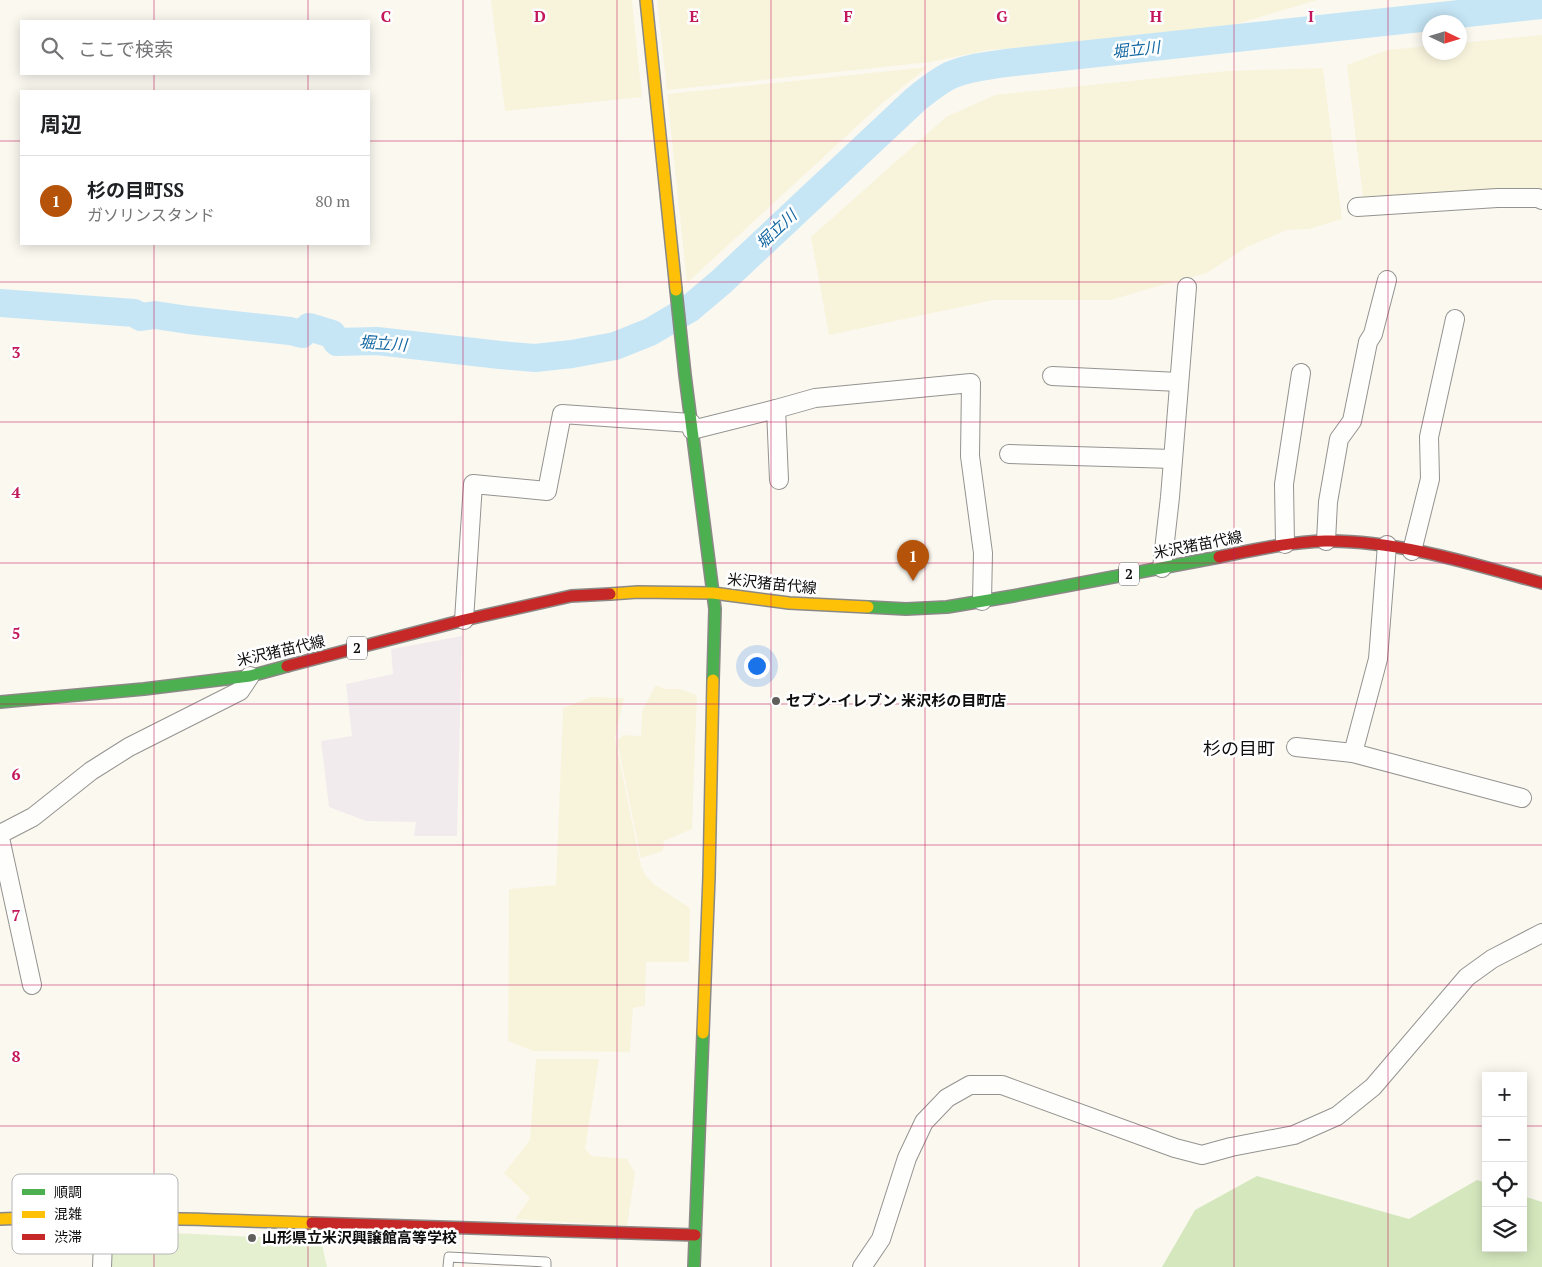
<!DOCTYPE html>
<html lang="ja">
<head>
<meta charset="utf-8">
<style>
	:root { --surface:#fff; --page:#f6f6f6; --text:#202124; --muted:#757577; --line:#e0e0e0; --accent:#b45309 }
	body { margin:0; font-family:"PT Serif","Noto Sans JP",serif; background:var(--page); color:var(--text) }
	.controls { position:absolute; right:15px; bottom:15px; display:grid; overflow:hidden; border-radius:0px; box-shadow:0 2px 12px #0003 }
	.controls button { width:45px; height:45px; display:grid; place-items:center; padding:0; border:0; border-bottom:1px solid var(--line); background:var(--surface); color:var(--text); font:25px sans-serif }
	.compass { position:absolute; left:1422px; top:15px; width:45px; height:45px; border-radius:50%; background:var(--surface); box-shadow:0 2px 12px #0003; rotate:94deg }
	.you { position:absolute; left:756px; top:665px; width:18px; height:18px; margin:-12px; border:4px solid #fff; border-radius:50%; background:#1a73e8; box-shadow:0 0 0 8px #1a73e833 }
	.badge { display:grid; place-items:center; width:32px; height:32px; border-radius:50%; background:var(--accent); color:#fff; font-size:16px; font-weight:700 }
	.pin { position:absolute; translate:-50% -41px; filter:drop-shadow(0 1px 2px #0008) }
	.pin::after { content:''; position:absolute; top:26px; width:18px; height:15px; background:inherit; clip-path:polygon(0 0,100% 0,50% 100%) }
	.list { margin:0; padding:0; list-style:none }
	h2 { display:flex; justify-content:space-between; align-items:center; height:65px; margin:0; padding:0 20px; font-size:21px }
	h2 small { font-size:16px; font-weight:400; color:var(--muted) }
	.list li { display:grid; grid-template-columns:32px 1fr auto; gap:15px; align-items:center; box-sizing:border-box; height:90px; padding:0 20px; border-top:1px solid var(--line) }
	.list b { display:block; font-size:19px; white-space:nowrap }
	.list p { margin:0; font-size:16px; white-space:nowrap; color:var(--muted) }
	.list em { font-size:16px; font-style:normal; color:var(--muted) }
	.icon { flex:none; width:28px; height:28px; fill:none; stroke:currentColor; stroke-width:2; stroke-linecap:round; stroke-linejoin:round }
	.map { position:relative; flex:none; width:1542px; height:1267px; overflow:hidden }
	.search { position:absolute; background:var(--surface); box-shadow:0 2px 12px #0003; left:20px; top:20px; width:350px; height:55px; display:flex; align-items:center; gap:12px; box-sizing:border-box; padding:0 18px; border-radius:0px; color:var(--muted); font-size:19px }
	.panel { position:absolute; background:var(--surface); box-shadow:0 2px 12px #0003; left:20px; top:90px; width:350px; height:155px; border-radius:0px }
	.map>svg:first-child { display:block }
	.industrial { fill:#f2ebee }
	.farmland { fill:#f8f4dc }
	.green { fill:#e4f0d0 }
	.forest { fill:#d5e8bd }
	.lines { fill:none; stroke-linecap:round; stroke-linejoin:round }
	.river { stroke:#c6e6f6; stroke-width:28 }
	.lane-casing { stroke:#94938f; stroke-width:11 }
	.street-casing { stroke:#94938f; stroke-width:20 }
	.fast-casing { stroke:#8b8986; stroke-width:14 }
	.slow-casing { stroke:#8b8986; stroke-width:14 }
	.jam-casing { stroke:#8b8986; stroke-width:14 }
	.lane { stroke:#fefefd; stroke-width:9 }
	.street { stroke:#fefefd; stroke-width:18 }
	.fast { stroke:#4caf50; stroke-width:11 }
	.slow { stroke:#ffc107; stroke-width:11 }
	.jam { stroke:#c62828; stroke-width:11 }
	.grid { fill:none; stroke:#c2185b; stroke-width:1; stroke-opacity:0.55 }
	.poi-dot { fill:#605f5c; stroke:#fff; stroke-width:2 }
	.labels { text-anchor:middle; stroke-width:5; stroke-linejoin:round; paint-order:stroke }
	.shield { fill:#fff; stroke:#565656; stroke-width:1 }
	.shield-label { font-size:14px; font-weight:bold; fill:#0d0d0d }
	.street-label { font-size:15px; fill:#0d0d0d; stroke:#fff }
	.poi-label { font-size:15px; font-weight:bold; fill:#0d0d0d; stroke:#fff; text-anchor:start }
	.water-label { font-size:16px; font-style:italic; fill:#1368a2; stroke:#fff }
	.quarter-label { font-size:18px; fill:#0d0d0d; stroke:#fff }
	.key { fill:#fff; stroke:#b6b6b6; stroke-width:1 }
	.key-label { font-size:14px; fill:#0d0d0d }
	.grid-label { font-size:16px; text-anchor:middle; font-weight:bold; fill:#c2185b; stroke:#fff; stroke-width:5; stroke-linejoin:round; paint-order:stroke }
</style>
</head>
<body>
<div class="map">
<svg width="1542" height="1267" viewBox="0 0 1542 1267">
	<rect width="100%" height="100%" fill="#fbf8f0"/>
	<polygon class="industrial" points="462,636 457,836 414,836 416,822 366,821 329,807 321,741 352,736 346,684 393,674 391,649"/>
	<g class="farmland">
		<polygon points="491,0 632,0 642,97 505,111"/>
		<polygon points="657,0 1317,0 1210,32 989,50 930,62 667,90"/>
		<polygon points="1542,35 1542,193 1363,198 1347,65 1387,50 1429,46 1430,52 1460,52 1460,43"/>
		<polygon points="928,67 880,105 687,283 667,94"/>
		<polygon points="1323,68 1342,219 1309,229 1287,230 1247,247 1207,273 1155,287 1111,300 994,300 829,335 811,237 946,117 995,95 1227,71"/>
		<polygon points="656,685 665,689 680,689 697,695 692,829 664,841 663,851 641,858 617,741 624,735 641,736 642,711"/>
		<polygon points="591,697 624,698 615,738 641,866 646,876 655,885 690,908 689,962 646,962 645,1006 633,1008 630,1052 533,1051 508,1041 509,889 556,885 563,708"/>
		<polygon points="536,1059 599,1059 585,1149 592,1156 627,1159 635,1173 627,1226 515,1219 530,1198 504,1173 530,1140"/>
	</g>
	<polygon class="green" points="110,1230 321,1240 327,1267 109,1267"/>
	<polygon class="forest" points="1257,1176 1409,1219 1477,1180 1486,1183 1486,1248 1523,1248 1523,1196 1542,1202 1542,1267 1162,1267 1195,1210"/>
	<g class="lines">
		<path class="river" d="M0 303 134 313 141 317 155 315 188 320 290 331 302 334 309 327 332 334 337 342 377 341 500 355 535 358 572 354 615 346 650 332 689 309 721 282 915 100C926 91 938 81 951 75 969 67 988 66 1006 63L1542 5"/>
		<defs>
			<polyline id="lane" points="448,1267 449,1257 546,1262 546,1267"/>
			<g id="street">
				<polyline points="1357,207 1497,198 1538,198 1542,200"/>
				<polyline points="1052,376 1179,382"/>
				<polyline points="776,409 779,480"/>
				<polyline points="692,430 776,409 815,398 971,383 970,456 983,553 982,601"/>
				<polyline points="1009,454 1173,459"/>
				<polyline points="1326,541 1328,502 1339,439 1352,421 1368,342 1373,334 1387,280"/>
				<polyline points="1285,544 1284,484 1301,373"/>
				<polyline points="1412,551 1430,479 1429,437 1455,319"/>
				<polyline points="1162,568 1170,497 1187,287"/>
				<polyline points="464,620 473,484 547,491 562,414 691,423"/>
				<polyline points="1296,747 1353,753 1522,798"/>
				<polyline points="1353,753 1378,659 1387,545"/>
				<polyline points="0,834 33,817 91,771 129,747 240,691 250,676"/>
				<polyline points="0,838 32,985"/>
				<polyline points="102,1267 104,1217"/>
				<polyline points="862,1267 881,1239 907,1158 924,1122 947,1098 970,1085 1002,1085 1175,1148 1202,1155 1231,1147 1294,1135 1337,1116 1373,1087 1467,977 1492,959 1542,933"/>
			</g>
			<g id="fast">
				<polyline points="676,290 685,375 715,609 713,680"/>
				<polyline points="868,607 906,609 947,607 1013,596 1219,557"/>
				<polyline points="0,702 144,689 250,676 287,666"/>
				<polyline points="694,1267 703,1033"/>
			</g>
			<g id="slow">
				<polyline points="646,0 676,290"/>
				<polyline points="610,594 638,592 713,593 789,603 868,607"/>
				<polyline points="703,1033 709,877 713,680"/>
				<path d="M0 1219C104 1215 208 1220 312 1223"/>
			</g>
			<g id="jam">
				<path d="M1219 557C1254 550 1289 542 1325 541 1397 540 1473 564 1542 583"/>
				<polyline points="287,666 464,620 571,596 610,594"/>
				<polyline points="312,1223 695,1235"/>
			</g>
		</defs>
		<use href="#lane" class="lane-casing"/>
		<use href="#street" class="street-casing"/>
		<use href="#fast" class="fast-casing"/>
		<use href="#slow" class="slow-casing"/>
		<use href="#jam" class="jam-casing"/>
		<use href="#lane" class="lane"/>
		<use href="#street" class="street"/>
		<use href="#fast" class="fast"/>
		<use href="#slow" class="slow"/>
		<use href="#jam" class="jam"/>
	</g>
	<path class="grid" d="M154 0V21M308 0V21M463 0V1267M617 0V1267M771 0V1267M925 0V1267M1079 0V1267M1234 0V1267M1388 0V1267M154 74V91M308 74V91M0 141H21M369 141H1542M154 244V1267M308 244V1267M0 282H1542M0 422H1542M0 563H1542M0 704H1542M0 845H1542M0 985H1542M0 1126H1486M1523 1126H1542"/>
	<g class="poi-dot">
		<circle cx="776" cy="701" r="5"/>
		<circle cx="252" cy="1238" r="5"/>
	</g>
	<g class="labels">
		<g class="shield">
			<rect x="1119" y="562.5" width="20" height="23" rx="4"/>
			<rect x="347" y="636.5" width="20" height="23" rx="4"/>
		</g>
		<g class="shield-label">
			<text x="1129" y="579">2</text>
			<text x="357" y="653">2</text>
		</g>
		<g class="street-label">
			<text transform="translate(1198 545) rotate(-11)" y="5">米沢猪苗代線</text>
			<text transform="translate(772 584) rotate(6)" y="5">米沢猪苗代線</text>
			<text transform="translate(281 651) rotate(-13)" y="5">米沢猪苗代線</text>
		</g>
		<g class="poi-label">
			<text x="786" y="706">セブン-イレブン 米沢杉の目町店</text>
			<text x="262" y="1243">山形県立米沢興譲館高等学校</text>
		</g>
		<g class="water-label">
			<text transform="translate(1136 49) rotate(-6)" y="6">堀立川</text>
			<text transform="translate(776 229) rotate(-43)" y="6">堀立川</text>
			<text transform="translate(383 343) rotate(4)" y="6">堀立川</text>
		</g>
		<g class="quarter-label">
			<text x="1239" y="755">杉の目町</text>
		</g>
	</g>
	<rect x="12" y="1174" width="166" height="80" rx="8" class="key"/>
	<rect x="22" y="1189" width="23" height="6" fill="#4caf50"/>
	<rect x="22" y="1211" width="23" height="7" fill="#ffc107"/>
	<rect x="22" y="1234" width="23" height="6" fill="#c62828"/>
	<g class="key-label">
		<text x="54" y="1197">順調</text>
		<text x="54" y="1219">混雑</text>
		<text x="54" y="1242">渋滞</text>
	</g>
	<g class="grid-label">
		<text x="386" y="22">C</text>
		<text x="540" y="22">D</text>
		<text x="694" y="22">E</text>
		<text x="848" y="22">F</text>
		<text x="1002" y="22">G</text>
		<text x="1156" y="22">H</text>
		<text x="1311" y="22">I</text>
		<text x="16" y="358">3</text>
		<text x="16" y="498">4</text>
		<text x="16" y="639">5</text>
		<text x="16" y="780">6</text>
		<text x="16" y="921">7</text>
		<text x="16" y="1062">8</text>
	</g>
</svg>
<div class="controls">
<button>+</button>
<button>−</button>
<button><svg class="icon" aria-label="locate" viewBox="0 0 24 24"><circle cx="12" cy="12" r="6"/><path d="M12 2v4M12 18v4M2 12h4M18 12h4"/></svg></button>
<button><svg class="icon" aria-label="layers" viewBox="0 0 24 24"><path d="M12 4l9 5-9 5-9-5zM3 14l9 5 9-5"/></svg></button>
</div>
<svg class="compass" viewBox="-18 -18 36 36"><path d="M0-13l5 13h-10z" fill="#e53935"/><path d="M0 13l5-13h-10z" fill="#757577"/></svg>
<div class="you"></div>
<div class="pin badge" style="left:913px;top:581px">1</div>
<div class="search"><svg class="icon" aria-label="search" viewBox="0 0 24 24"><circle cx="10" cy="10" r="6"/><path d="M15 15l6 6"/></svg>ここで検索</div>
<section class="panel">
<h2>周辺<small></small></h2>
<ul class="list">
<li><span class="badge">1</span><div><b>杉の目町SS</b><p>ガソリンスタンド</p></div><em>80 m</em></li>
</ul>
</section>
</div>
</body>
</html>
